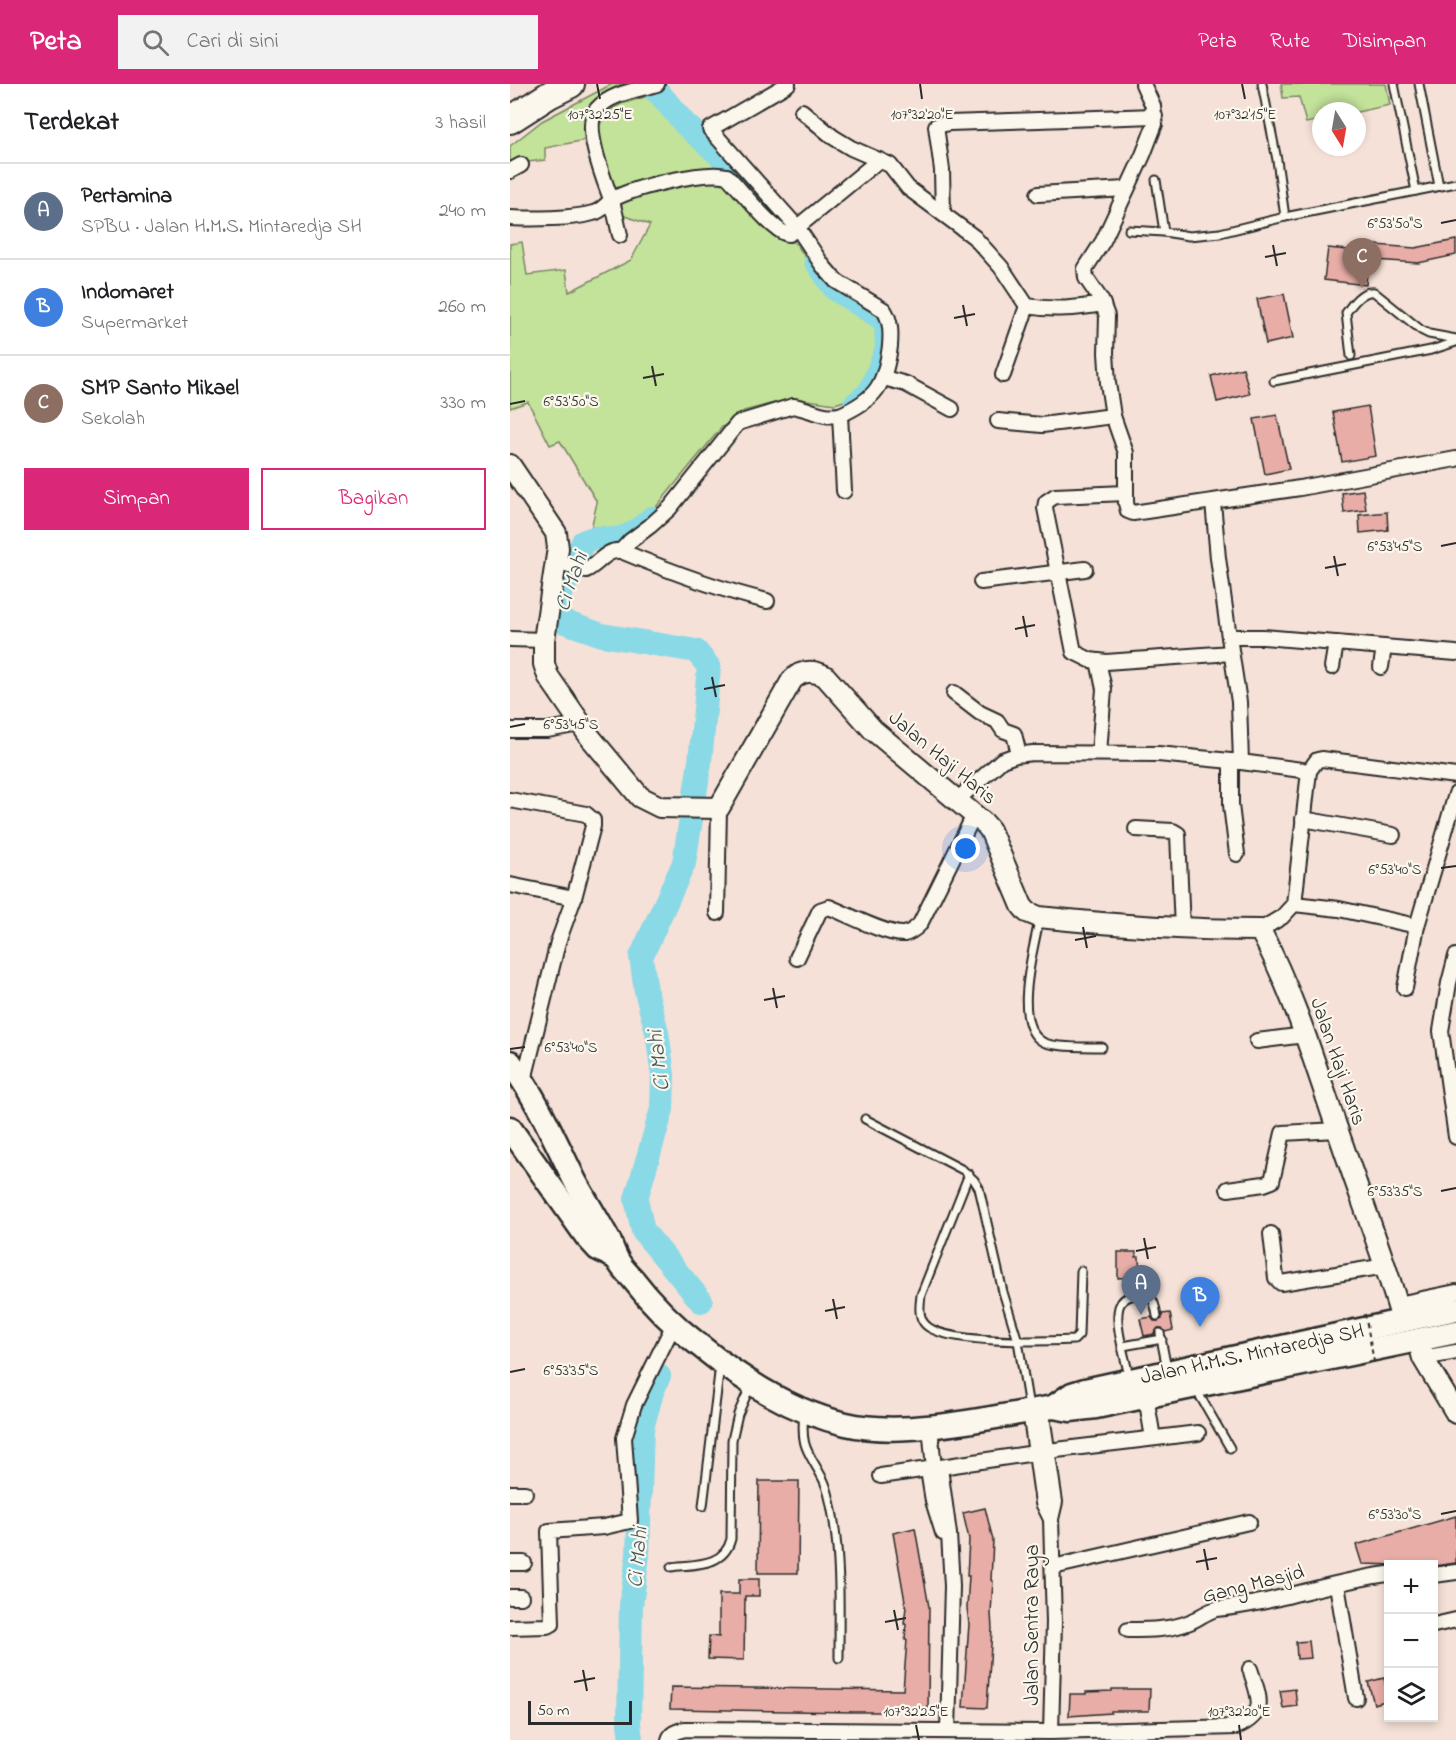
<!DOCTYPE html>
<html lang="id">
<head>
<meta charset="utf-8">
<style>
	:root { --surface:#fff; --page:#f2f2f2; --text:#202124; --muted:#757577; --line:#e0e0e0; --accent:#db2777 }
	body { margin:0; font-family:"Indie Flower",sans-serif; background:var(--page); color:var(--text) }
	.controls { position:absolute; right:18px; bottom:18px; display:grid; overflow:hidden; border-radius:0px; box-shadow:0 3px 9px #0003 }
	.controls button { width:54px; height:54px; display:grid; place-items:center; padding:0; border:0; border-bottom:2px solid var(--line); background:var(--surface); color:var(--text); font:30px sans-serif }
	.compass { position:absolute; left:802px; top:18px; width:54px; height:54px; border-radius:50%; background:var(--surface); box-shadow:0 3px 9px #0003; rotate:169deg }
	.scale { position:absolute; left:18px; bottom:15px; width:104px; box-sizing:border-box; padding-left:6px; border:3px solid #2b2b2b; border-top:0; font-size:16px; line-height:21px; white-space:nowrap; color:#2b2b2b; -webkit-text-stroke:4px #fbf7ec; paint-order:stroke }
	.you { position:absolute; left:456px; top:765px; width:21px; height:21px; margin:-15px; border:4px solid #fff; border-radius:50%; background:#1a73e8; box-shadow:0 0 0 9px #1a73e833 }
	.badge { display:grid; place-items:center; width:39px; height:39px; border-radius:50%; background:var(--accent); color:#fff; font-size:20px; font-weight:700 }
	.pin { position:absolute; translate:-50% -50px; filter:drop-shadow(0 2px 3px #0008) }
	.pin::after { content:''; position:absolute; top:32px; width:21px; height:18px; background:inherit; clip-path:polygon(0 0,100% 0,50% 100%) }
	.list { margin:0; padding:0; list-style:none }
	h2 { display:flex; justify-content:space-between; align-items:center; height:78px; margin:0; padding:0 24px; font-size:26px }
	h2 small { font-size:20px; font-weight:400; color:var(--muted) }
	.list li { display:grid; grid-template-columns:39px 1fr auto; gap:18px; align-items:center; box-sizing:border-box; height:96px; padding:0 24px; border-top:2px solid var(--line) }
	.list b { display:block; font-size:22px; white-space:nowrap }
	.list p { margin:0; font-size:20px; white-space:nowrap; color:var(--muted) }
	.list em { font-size:20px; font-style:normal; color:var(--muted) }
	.actions { display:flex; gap:12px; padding:18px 24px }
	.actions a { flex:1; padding:14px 0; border:2px solid var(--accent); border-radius:0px; text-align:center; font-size:21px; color:var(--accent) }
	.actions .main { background:var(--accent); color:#fff }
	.icon { flex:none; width:33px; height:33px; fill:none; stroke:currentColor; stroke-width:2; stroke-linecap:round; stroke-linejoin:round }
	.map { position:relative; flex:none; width:946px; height:1656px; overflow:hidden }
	header { display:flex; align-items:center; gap:36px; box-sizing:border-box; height:84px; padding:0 30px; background:var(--accent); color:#fff }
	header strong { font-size:28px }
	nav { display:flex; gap:33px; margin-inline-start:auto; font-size:21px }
	.search { width:420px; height:54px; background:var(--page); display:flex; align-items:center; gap:15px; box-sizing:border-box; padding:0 21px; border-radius:0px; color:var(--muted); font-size:22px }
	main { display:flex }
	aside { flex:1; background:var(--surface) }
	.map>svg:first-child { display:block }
	.green { fill:#c3e29a; stroke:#778662; stroke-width:1.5 }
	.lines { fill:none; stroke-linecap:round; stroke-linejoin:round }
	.river { stroke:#8ad9e7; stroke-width:24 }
	.building { fill:#e8ada6; stroke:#2b2b2b; stroke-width:1.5 }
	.lane-casing { stroke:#2b2b2b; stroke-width:11 }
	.street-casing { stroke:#2b2b2b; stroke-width:18 }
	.secondary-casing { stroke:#2b2b2b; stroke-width:24 }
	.primary-casing { stroke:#2b2b2b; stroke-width:27 }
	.highway-casing { stroke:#2b2b2b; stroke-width:30 }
	.lane { stroke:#fbf7ec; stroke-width:7 }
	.street { stroke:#fbf7ec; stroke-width:14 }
	.secondary { stroke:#fbf7ec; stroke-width:20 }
	.primary { stroke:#fbf7ec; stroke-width:22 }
	.highway { stroke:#fbf7ec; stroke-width:26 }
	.path-bridge { stroke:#2b2b2b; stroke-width:2; stroke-dasharray:4.5 4.5; stroke-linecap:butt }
	.ticks { fill:none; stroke:#2b2b2b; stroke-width:2 }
	.labels { text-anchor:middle; stroke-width:4.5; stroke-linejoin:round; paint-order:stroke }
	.street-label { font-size:21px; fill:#2b2b2b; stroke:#fbf7ec }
	.water-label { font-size:22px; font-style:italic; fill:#43565a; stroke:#fbf7ec }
	.ticks-label { font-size:15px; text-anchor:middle; fill:#2b2b2b; stroke:#fbf7ec; stroke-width:4.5; stroke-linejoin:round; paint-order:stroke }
</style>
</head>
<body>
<header>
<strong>Peta</strong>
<div class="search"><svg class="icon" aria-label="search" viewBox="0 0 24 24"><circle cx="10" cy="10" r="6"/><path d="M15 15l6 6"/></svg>Cari di sini</div>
<nav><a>Peta</a><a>Rute</a><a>Disimpan</a></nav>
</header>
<main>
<aside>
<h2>Terdekat<small>3 hasil</small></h2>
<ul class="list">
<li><span class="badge" style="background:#5c6f8a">A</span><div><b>Pertamina</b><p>SPBU · Jalan H.M.S. Mintaredja SH</p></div><em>240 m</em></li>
<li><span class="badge" style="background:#3f7fe0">B</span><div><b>Indomaret</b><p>Supermarket</p></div><em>260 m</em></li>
<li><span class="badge" style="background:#8d6e63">C</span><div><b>SMP Santo Mikael</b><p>Sekolah</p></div><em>330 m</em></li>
</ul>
<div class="actions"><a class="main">Simpan</a><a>Bagikan</a></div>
</aside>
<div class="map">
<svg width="946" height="1656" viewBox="0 0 946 1656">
	<rect width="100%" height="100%" fill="#f5e1d7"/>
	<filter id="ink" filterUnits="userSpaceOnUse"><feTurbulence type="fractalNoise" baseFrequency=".0167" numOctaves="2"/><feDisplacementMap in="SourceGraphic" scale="12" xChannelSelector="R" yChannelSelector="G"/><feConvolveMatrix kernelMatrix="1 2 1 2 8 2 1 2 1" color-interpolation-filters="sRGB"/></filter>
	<g filter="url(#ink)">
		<g class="green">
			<polygon points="102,0 129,0 85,22 80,55 35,64 35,76 0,80 0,62 32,37"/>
			<polygon points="771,0 876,0 880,21 847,28 811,27 811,36 796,39 789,13 773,14"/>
			<polygon points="138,12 181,57 224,93 287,161 317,204 340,225 370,240 371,262 361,297 346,313 325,320 283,314 234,327 211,344 142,428 111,448 98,451 81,445 87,418 50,357 40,361 18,318 0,324 0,160 12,158 17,191 56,186 59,208 121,176 140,141 112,131 93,73 89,43 96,28 111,20"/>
		</g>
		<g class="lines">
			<g class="river">
				<polyline points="136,0 149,9 175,40 224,84 239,106 263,123 278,140"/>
				<polyline points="306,177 325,205 376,237 377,265 360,308 345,320"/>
				<path d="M142 434C132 443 120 454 105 455 89 456 91 450 73 458L51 509 46 535 92 551 186 567 199 583 190 678 174 779 131 873 136 907 147 948 153 991 152 1025 126 1115 133 1147 191 1217"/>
				<polyline points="121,1656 119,1639 121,1521 128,1471 132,1344 142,1308 149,1292"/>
			</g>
		</g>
		<g class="building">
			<polygon points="946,156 946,171 908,179 865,176 866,161 905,164"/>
			<polygon points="818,164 858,168 856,201 814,196"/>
			<polygon points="774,210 783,254 756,260 747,215"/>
			<polygon points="733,284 740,310 707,318 701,292"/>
			<polygon points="858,322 866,372 832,378 823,328"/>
			<polygon points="767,331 779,385 755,390 744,335"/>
			<polygon points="853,406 856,426 834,429 832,409"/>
			<polygon points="877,428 878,446 850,449 849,431"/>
			<polygon points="608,1168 626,1168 626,1173 629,1173 630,1193 608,1194"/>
			<polygon points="660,1229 663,1246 655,1248 652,1244 648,1244 644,1250 634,1252 630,1235 641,1233 644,1237 648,1237 652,1235 652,1230"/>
			<polygon points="249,1397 289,1397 288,1489 248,1489"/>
			<polygon points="475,1424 483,1456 481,1496 483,1497 481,1529 482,1545 477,1624 453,1623 459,1540 457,1524 459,1492 457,1492 459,1455 453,1429"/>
			<polygon points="946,1432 946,1479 924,1482 852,1480 846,1461"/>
			<polygon points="405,1444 419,1523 418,1625 381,1624 381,1628 344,1628 160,1625 161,1603 393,1606 397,1556 395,1556 396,1540 394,1540 396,1523 383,1449"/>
			<polygon points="229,1495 249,1495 249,1512 235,1512 234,1576 198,1575 199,1552 209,1553 209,1510 229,1510"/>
			<polygon points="799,1557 801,1574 787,1575 786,1558"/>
			<polygon points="874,1594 879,1616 864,1620 858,1598"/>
			<polygon points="602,1605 640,1605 639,1627 601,1627 601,1629 559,1632 560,1610 576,1610 576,1608 602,1607"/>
			<polygon points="785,1605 787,1622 773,1624 770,1607"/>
		</g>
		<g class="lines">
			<defs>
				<g id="lane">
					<polyline points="752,0 767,76 775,133"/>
					<polyline points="884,0 906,107"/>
					<polyline points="909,0 929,102"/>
					<polyline points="646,96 654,148"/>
					<polyline points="619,146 654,148 679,152 710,149 775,133 946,99"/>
					<path d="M841 272 836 229C842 220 852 206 864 208L911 246 919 250 946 255"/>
					<polyline points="764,297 921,266 946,258"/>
					<path d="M529 836C524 865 501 941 533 958 544 964 579 963 592 963"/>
					<polyline points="355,1035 453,1086 464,1096 469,1104 493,1208 508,1257 519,1323"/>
					<path d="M459 1090 411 1211C410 1220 408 1231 414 1239 430 1261 537 1257 564 1256L569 1251 571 1187"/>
					<polyline points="650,1249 657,1285"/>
					<polyline points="613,1262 652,1255"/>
					<path d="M619 1293C616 1275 604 1241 609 1223 612 1212 632 1206 641 1214 645 1218 646 1226 647 1232"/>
					<polyline points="687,1307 720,1364"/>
					<path d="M294 1329C290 1366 299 1367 314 1397 319 1408 321 1421 323 1432 331 1479 329 1528 329 1574"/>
					<polyline points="193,1422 210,1281"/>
					<path d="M161 1483C185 1480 214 1483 221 1455L222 1356 228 1330 240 1303"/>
				</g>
				<g id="street">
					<path d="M278 0 200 45 287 143 313 182 326 197 374 226C381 237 381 249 380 262 375 301 366 315 330 331L334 407"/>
					<polyline points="633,0 643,22 645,40 633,71 593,157 575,185 576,194 591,216 597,232 596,269 598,299 603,332 616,369 616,419 618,427 623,429 790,404 946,375"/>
					<polyline points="292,27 323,53 341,64 380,81 398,104 433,130"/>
					<polyline points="0,87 11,81"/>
					<polyline points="528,110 616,105"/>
					<path d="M0 134C21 135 63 135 83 129 93 127 97 118 105 114 127 103 194 86 217 92 230 104 264 150 279 150L369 76"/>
					<path d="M110 151C107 139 105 126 101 115 94 96 72 41 87 25 101 9 128 6 147 0"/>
					<path d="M593 220C567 224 544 227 517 222L491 183 464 153 433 130 432 86 426 42 439 39 645 32"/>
					<polyline points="493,291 517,222"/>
					<polyline points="374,294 396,300 442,325"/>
					<polyline points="488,337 532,341 603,332"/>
					<polyline points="616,409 545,412 536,418 535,424 564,568 580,576 596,578 721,569"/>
					<polyline points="703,418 708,474 719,553"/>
					<path d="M111 467 120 457 140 442 160 424 228 339 283 322C302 325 310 334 330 331"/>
					<path d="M46 477 76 486C89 480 96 465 111 467 159 487 207 505 257 517"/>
					<polyline points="471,498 575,485"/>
					<polyline points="0,555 34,556"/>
					<polyline points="588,577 594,605 589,669"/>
					<polyline points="822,583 826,559"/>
					<polyline points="871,583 874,563"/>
					<polyline points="444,609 470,629 487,637 493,646 504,650 509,670"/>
					<polyline points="0,646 37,646 70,640"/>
					<polyline points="721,677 721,721 727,770"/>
					<polyline points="799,687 731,678 729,618 719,553 753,553 946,569"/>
					<polyline points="0,716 76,730 83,736 83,742 64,814 48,858 14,996"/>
					<polyline points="447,716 492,676 506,671 523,669 648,670 731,678"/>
					<polyline points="793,735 883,751"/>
					<polyline points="626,745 663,747 668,750 672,846"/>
					<polyline points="0,801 64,814"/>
					<polyline points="784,820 829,825 907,842"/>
					<polyline points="207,829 209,724"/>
					<polyline points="750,846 772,833 784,820 799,687 807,676 812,675 946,692"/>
					<polyline points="946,872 939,899 931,947 946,1053"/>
					<path d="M287 874 310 826 319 823C337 830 376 851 394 850 400 849 405 845 410 840L464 731"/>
					<polyline points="895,904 907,842 946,710"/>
					<polyline points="747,957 795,951"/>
					<polyline points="718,1105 754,1100 762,1097 773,1049 827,1046"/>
					<polyline points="761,1150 766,1194 771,1199 876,1182"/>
					<polyline points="888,1220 946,1208"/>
					<polyline points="913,1274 946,1268"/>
					<polyline points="635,1307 643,1354"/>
					<polyline points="531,1325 545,1418 541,1435 544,1538 541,1648"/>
					<polyline points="520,1327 533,1419 541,1435"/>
					<polyline points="420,1342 424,1385"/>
					<polyline points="430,1384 439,1450 442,1502 438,1647"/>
					<polyline points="418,1386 423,1417 433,1449"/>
					<polyline points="371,1392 538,1367 688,1349"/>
					<polyline points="0,1409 15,1409"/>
					<polyline points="0,1479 14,1479"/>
					<polyline points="543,1483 739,1438"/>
					<polyline points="924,1491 946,1488"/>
					<polyline points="827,1501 846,1614"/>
					<polyline points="0,1513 11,1513"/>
					<polyline points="924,1541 946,1536"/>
					<polyline points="0,1543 37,1542 42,1540 39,1447 94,1443 120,1437 114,1354 124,1321 164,1240"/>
					<path d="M618 1546C639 1546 661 1546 680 1538 689 1534 696 1528 706 1525 764 1520 820 1497 878 1490"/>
					<path d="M159 1656C161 1648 169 1647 175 1645L541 1648 726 1643C759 1629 749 1613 740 1585"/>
				</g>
				<g id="secondary">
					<path d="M0 381 46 449 48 464 34 556V580L38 592 80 653 130 713 150 723 209 724 282 596C292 586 303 586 315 592L363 646 475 740 480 746 512 822 517 828 529 833C603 841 676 846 750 846 786 914 807 987 832 1059 852 1118 875 1176 892 1236"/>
					<polyline points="908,1256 913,1274 946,1329"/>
				</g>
				<g id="primary">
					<path d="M0 978C27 1015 45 1056 65 1097 76 1117 88 1136 99 1156 101 1161 103 1167 106 1173 109 1180 116 1188 122 1194 142 1220 164 1242 189 1261 232 1296 281 1328 336 1340 395 1354 482 1333 543 1323L560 1326 586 1323 946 1248"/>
					<polyline points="0,1044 76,1152 88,1165 102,1172"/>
					<polyline points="543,1323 562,1310 575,1306 946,1225"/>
				</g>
				<polyline id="highway" points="0,36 39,11 61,0"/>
			</defs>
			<use href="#lane" class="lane-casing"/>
			<use href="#street" class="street-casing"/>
			<use href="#secondary" class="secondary-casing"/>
			<use href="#primary" class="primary-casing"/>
			<use href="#highway" class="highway-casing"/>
			<use href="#lane" class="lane"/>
			<use href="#street" class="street"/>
			<use href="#secondary" class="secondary"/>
			<use href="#primary" class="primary"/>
			<use href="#highway" class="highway"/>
			<polyline class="path-bridge" points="855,1230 865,1283"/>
		</g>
	</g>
	<path class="ticks" d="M87 0 90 15M410 0 412 15M732 0 735 15M931 139 946 136M763 161 767 182M755 173 776 169M453 221 457 242M444 234 465 230M142 282 146 302M133 294 154 290M0 320 15 317M931 462 946 459M824 472 828 492M815 484 836 480M513 532 517 553M505 545 525 541M202 593 206 613M194 605 215 601M0 643 15 640M931 784 946 782M573 843 577 864M565 856 586 852M263 904 267 924M254 916 275 912M0 965 15 963M931 1107 946 1104M634 1154 638 1175M626 1167 646 1163M323 1215 327 1235M315 1227 335 1223M0 1288 15 1285M931 1430 946 1427M694 1465 698 1486M686 1478 707 1474M384 1526 388 1546M375 1538 396 1534M73 1586 77 1607M64 1598 85 1594M406 1641 409 1656M729 1641 731 1656"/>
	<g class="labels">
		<g class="street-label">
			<text transform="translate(433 673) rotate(40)" y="7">Jalan Haji Haris</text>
			<text transform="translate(829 977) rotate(71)" y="7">Jalan Haji Haris</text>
			<text transform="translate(742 1269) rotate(-12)" y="7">Jalan H.M.S. Mintaredja SH</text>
			<text transform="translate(743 1499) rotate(-14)" y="7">Gang Masjid</text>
			<text transform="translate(521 1541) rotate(-90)" y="7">Jalan Sentra Raya</text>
		</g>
		<g class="water-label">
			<text transform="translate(60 497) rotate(-71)" y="8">Ci Mahi</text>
			<text transform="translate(147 977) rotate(-97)" y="8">Ci Mahi</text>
			<text transform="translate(126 1473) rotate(-85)" y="8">Ci Mahi</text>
		</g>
	</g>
	<g class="ticks-label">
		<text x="90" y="35">107°32'25"E</text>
		<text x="412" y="35">107°32'20"E</text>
		<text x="735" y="35">107°32'15"E</text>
		<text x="885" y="144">6°53'50"S</text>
		<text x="61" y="322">6°53'50"S</text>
		<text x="885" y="467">6°53'45"S</text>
		<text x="61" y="645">6°53'45"S</text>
		<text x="885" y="790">6°53'40"S</text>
		<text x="61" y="968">6°53'40"S</text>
		<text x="885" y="1112">6°53'35"S</text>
		<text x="61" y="1291">6°53'35"S</text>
		<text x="885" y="1435">6°53'30"S</text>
		<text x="406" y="1632">107°32'25"E</text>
		<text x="729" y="1632">107°32'20"E</text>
	</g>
</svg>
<div class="controls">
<button>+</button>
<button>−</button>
<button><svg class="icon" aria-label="layers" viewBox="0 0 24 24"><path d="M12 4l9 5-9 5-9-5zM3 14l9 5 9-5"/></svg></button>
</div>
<svg class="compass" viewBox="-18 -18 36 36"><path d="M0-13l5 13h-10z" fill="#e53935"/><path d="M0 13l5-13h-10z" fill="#757577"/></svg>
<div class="scale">50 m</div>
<div class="you"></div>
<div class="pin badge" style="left:631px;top:1231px;background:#5c6f8a">A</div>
<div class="pin badge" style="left:690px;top:1243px;background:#3f7fe0">B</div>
<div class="pin badge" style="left:852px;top:204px;background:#8d6e63">C</div>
</div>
</main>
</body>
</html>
